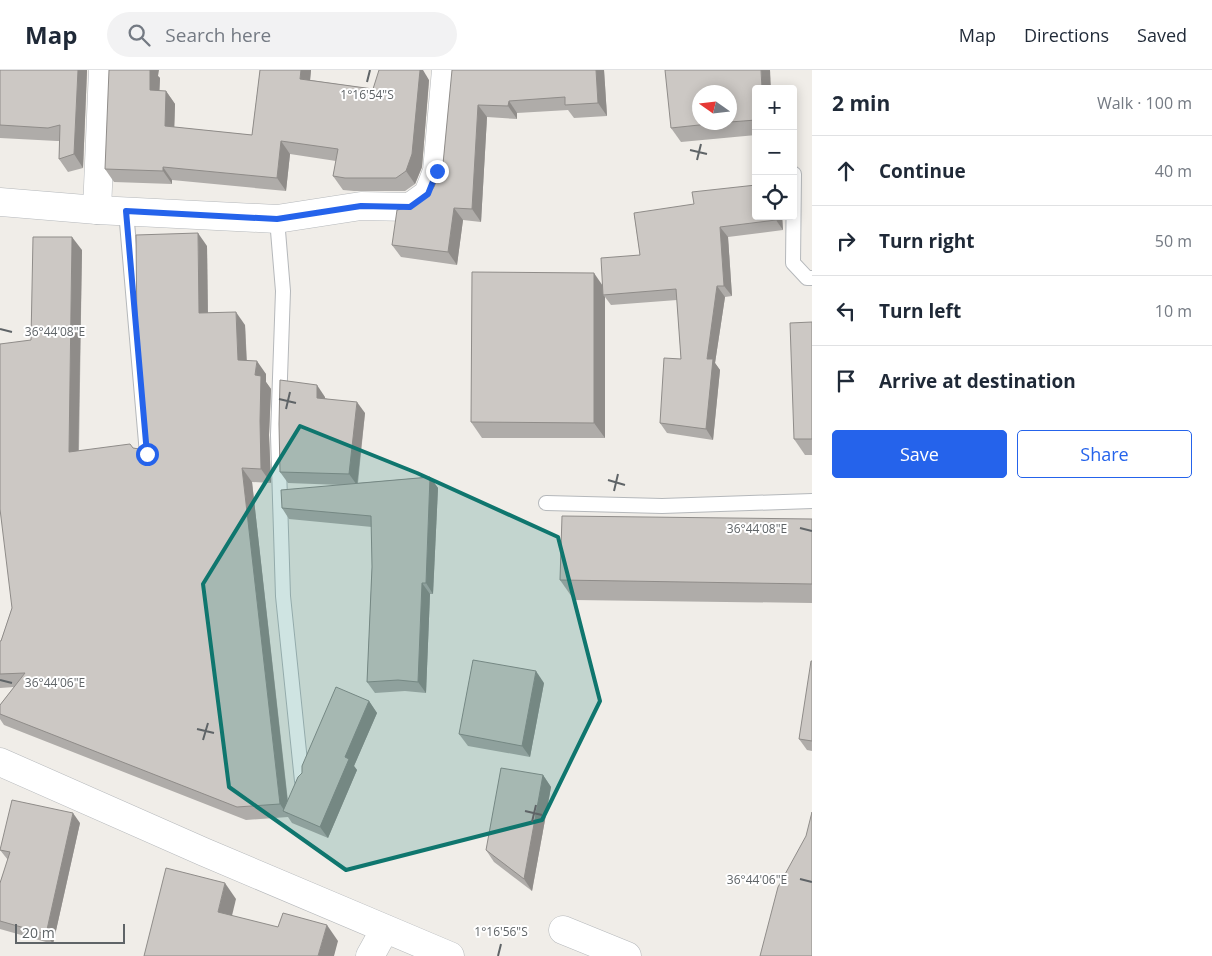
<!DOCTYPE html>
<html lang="en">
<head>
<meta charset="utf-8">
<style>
	:root { --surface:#fff; --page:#f2f2f3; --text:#1f2937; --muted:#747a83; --line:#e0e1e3; --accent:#2563eb }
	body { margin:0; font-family:"Open Sans",sans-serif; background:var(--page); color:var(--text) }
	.controls { position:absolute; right:15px; top:15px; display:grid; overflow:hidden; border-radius:5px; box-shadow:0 2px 12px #0003 }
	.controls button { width:45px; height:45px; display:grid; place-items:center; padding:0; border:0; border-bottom:1px solid var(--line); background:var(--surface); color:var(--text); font:25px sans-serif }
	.compass { position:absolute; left:692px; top:15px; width:45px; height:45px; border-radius:50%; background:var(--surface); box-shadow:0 2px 12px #0003; rotate:284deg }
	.scale { position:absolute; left:15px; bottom:12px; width:110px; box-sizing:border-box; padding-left:5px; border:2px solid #5f6467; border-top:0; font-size:14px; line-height:18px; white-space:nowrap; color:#5f6467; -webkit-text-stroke:4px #fff; paint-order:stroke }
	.stop { position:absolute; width:15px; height:15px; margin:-11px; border:4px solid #2563eb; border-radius:50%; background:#fff }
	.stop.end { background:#2563eb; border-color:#fff; box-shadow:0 1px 5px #0008 }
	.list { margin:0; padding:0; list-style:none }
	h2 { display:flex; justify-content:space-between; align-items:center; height:65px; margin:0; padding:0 20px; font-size:21px }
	h2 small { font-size:16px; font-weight:400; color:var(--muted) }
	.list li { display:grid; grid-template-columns:32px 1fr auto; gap:15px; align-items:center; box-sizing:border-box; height:70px; padding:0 20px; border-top:1px solid var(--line) }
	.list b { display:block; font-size:19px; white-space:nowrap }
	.list em { font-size:16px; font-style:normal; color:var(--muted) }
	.actions { display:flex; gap:10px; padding:15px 20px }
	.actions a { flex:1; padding:11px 0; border:1px solid var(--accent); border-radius:5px; text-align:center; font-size:18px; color:var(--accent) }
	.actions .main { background:var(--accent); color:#fff }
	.icon { flex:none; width:28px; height:28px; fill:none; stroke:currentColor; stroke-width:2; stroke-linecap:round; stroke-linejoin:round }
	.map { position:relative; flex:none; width:812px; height:886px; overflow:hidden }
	header { display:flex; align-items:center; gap:30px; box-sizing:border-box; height:70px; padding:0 25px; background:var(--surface); border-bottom:1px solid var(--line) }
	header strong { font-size:24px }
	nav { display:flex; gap:28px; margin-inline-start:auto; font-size:18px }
	.search { width:350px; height:45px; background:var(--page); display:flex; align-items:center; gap:12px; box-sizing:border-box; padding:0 18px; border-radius:28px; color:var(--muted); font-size:19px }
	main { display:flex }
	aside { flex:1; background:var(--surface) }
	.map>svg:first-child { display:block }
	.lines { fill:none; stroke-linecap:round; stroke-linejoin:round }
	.lane-casing { stroke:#b5b8bb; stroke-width:16 }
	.street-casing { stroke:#b5b8bb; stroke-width:29 }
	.lane { stroke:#fff; stroke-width:14 }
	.street { stroke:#fff; stroke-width:28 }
	.wall { fill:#afaca9 }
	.shaded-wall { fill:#8f8c89 }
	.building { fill:#ccc8c4; stroke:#8f8c89 }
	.route { stroke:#2563eb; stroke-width:6 }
	.marked { fill:#0f766e; fill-opacity:0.2; stroke:#0f766e; stroke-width:4; stroke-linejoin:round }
	.ticks { fill:none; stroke:#5f6467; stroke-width:2 }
	.ticks-label { font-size:12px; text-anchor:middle; fill:#5f6467; stroke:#fff; stroke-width:4; stroke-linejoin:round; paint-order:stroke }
</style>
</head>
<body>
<header>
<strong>Map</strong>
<div class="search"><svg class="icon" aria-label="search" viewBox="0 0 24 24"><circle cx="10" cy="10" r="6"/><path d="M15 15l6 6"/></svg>Search here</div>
<nav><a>Map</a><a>Directions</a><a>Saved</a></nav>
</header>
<main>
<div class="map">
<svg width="812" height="886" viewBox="0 0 812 886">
	<rect width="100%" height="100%" fill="#f0ede8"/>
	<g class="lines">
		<defs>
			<g id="lane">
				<polyline points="794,104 793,193 807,208 812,208"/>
				<polyline points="126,141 147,384"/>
				<polyline points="277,149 283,221 278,365 283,526 302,711"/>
				<polyline points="546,433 662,436 812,431"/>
			</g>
			<g id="street">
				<polyline points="0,132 97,140 277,149 361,136 410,137 428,124 437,101 446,0"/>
				<polyline points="97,140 103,0"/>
				<polyline points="0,692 204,782 450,886"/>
				<polyline points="563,860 627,886"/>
				<polyline points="370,886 385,859"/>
			</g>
		</defs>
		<use href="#lane" class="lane-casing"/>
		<use href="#street" class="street-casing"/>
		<use href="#lane" class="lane"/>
		<use href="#street" class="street"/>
	</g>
	<g class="wall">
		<polygon points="0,0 87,0 83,98 68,102 59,89 59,71 57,71 0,68"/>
		<polygon points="260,0 311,0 310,10 373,19 429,10 422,97 415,114 405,121 354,121 343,120 333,106 336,91 290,84 286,121 172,110 172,114 114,112 105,99 158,6 160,8 159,21 166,21 175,34 174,57 252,65"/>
		<polygon points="604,0 607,46 574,48 568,40 517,43 517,49 487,47 481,152 463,150 457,195 401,187 392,175 410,137 429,124 434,117 443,94 452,7"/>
		<polygon points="756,19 756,65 681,72 671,58"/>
		<polygon points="634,143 782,146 783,160 728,167 732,226 725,227 715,293 720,300 713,370 667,363 660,353 681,289 677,230 611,235 605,227 605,368 482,368 471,352 603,216 640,185"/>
		<polygon points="207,176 208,243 245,255 247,291 266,304 266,312 271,319 269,365 271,413 252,412 288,731 369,631 377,643 354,696 357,700 328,768 292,753 288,747 246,750 4,655 0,649 0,635 14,617 0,618 0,571 1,571 12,538 31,270 82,180 79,381 133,378 139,379 145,375"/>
		<polygon points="812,252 812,385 805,385 794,369"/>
		<polygon points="325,327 325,328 365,343 358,413 430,407 438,418 433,524 430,524 426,623 405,621 375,623 367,612 372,497 372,457 289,449 282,438 341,415 288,413 280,402"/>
		<polygon points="812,449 812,533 574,530 560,510"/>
		<polygon points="812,591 812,681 807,680 799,669"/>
		<polygon points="544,613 530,687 468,676 459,664"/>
		<polygon points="543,705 551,717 532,821 494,792 486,780"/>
		<polygon points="80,753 53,874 0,859 0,813 8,790 0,780"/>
	</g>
	<g class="shaded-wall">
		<polygon points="78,0 87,0 83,98 74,84"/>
		<polygon points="150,0 159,0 158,6 160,8 159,33 150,20"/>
		<polygon points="301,0 311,0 309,22 300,9"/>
		<polygon points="420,0 423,0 429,10 422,97 415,114 406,101"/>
		<polygon points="596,0 604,0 607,46 598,33"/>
		<polygon points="761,0 770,0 771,19 762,19"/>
		<polygon points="166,21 175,34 174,69 165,56"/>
		<polygon points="509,31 517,43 517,49 508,36"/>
		<polygon points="478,35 487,47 481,152 472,139"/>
		<polygon points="281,71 290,84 286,121 277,108"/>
		<polygon points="163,97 172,110 172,114 163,101"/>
		<polygon points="454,138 463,150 457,195 448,182"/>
		<polygon points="775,146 782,146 783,160 776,150"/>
		<polygon points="720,157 728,167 732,226 724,216"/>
		<polygon points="198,163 207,176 208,257 199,243"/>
		<polygon points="72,167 82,180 78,395 69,382"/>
		<polygon points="594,203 605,219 603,225 605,227 605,368 594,353"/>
		<polygon points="717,216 725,227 715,293 720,300 713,370 706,359 707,289"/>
		<polygon points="236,242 245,255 247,304 238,290"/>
		<polygon points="257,291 266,304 266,312 271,319 269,365 271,413 261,399 255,305"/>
		<polygon points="317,315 325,327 325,339 317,328"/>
		<polygon points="357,332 365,343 357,415 349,404"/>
		<polygon points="242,398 252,412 289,744 286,743 280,734"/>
		<polygon points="430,407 438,418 433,524 426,513"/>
		<polygon points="422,513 430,524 426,623 418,612"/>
		<polygon points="536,601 544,613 530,687 522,676"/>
		<polygon points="369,631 377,643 354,696 357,700 328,768 320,757 345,687"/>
		<polygon points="543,705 551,717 532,821 524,809"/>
		<polygon points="73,743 80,753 53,874 46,864"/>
		<polygon points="225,813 236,829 229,858 218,842"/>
		<polygon points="327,855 338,871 334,886 318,886"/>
	</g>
	<g class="building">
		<polygon points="0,0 78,0 74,84 59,89 60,55 48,58 0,55"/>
		<polygon points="109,0 150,0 150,20 166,21 165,56 252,65 260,0 301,0 300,9 373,19 379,0 420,0 412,84 406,101 396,108 345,108 333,106 338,79 281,71 277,108 163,97 163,101 105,99"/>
		<polygon points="452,0 596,0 598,33 565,35 565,27 509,31 508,36 478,35 472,139 454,138 448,182 392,175 397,140 410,137 429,124 434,117 443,94"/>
		<polygon points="665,0 761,0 762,19 756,19 756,50 730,52 730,22 700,22 700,52 727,52 671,58"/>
		<polygon points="756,115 756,146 775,146 776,150 720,157 724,216 717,216 707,289 713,289 706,359 660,353 664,288 681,289 676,219 603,225 601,188 640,185 634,143 694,134 692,122"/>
		<polygon points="198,163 199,243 236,242 238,290 257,291 255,305 261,306 260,351 261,399 242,398 280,734 237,737 0,644 0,635 25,603 0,604 0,571 1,571 12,538 0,439 0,274 31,270 33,167 72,167 69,382 130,374 133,378 139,379 145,375 146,370 137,263 136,165"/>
		<polygon points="472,202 594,203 594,353 471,352"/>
		<polygon points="812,252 812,369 794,369 790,253"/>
		<polygon points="280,310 317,315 317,328 357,332 349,404 280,402 279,354"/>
		<polygon points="430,407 426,513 422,513 418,612 398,610 367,612 372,497 371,446 282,438 281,420"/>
		<polygon points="562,446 812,449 812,514 560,510"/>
		<polygon points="473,590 536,601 522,676 459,664"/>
		<polygon points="811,591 812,591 812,671 799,669"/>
		<polygon points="336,617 369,631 345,687 349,689 320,757 283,741 298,707 302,703 302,696"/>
		<polygon points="501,698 543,705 524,809 486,780"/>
		<polygon points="12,730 73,743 46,864 0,851 0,813 10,782 0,780"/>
		<polygon points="812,742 812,886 760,886 778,817 806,766"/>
		<polygon points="166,798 225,813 218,842 278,857 283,843 327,855 318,886 144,886"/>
	</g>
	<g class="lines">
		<polyline class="route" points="147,384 126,141 277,149 361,136 410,137 428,124 437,101"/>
	</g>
	<path class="marked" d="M300 356 417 403 558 467 600 631 542 750 346 800 229 717 203 514Z"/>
	<path class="ticks" d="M367 12 370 0M690 80 707 84M697 90 701 74M0 259 12 262M279 329 296 333M286 339 290 322M608 410 625 415M614 421 618 404M800 458 812 461M0 610 12 613M197 659 214 663M203 670 208 653M525 741 542 745M532 752 536 735M800 809 812 812M498 886 501 874"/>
	<g class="ticks-label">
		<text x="367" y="29">1°16'54"S</text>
		<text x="55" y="266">36°44'08"E</text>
		<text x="757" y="463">36°44'08"E</text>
		<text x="55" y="617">36°44'06"E</text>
		<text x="757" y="814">36°44'06"E</text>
		<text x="501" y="866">1°16'56"S</text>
	</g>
</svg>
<div class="controls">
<button>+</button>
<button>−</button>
<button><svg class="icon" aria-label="locate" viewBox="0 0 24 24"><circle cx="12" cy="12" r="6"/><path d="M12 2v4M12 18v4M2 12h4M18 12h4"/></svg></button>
</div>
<svg class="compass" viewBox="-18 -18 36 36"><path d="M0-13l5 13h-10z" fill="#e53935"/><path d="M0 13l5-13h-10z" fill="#747a83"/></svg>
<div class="scale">20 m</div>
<div class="stop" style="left:147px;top:384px"></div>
<div class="stop end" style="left:437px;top:101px"></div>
</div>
<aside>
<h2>2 min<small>Walk · 100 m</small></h2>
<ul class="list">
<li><svg class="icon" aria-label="ahead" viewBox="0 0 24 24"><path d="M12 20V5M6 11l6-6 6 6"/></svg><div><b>Continue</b></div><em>40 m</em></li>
<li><svg class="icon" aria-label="right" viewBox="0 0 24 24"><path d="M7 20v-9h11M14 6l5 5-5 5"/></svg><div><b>Turn right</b></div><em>50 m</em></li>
<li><svg class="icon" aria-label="left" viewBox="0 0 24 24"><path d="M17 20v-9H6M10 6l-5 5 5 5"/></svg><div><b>Turn left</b></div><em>10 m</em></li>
<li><svg class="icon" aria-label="arrive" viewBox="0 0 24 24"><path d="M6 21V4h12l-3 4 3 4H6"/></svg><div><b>Arrive at destination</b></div></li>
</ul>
<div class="actions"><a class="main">Save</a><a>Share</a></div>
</aside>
</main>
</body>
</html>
